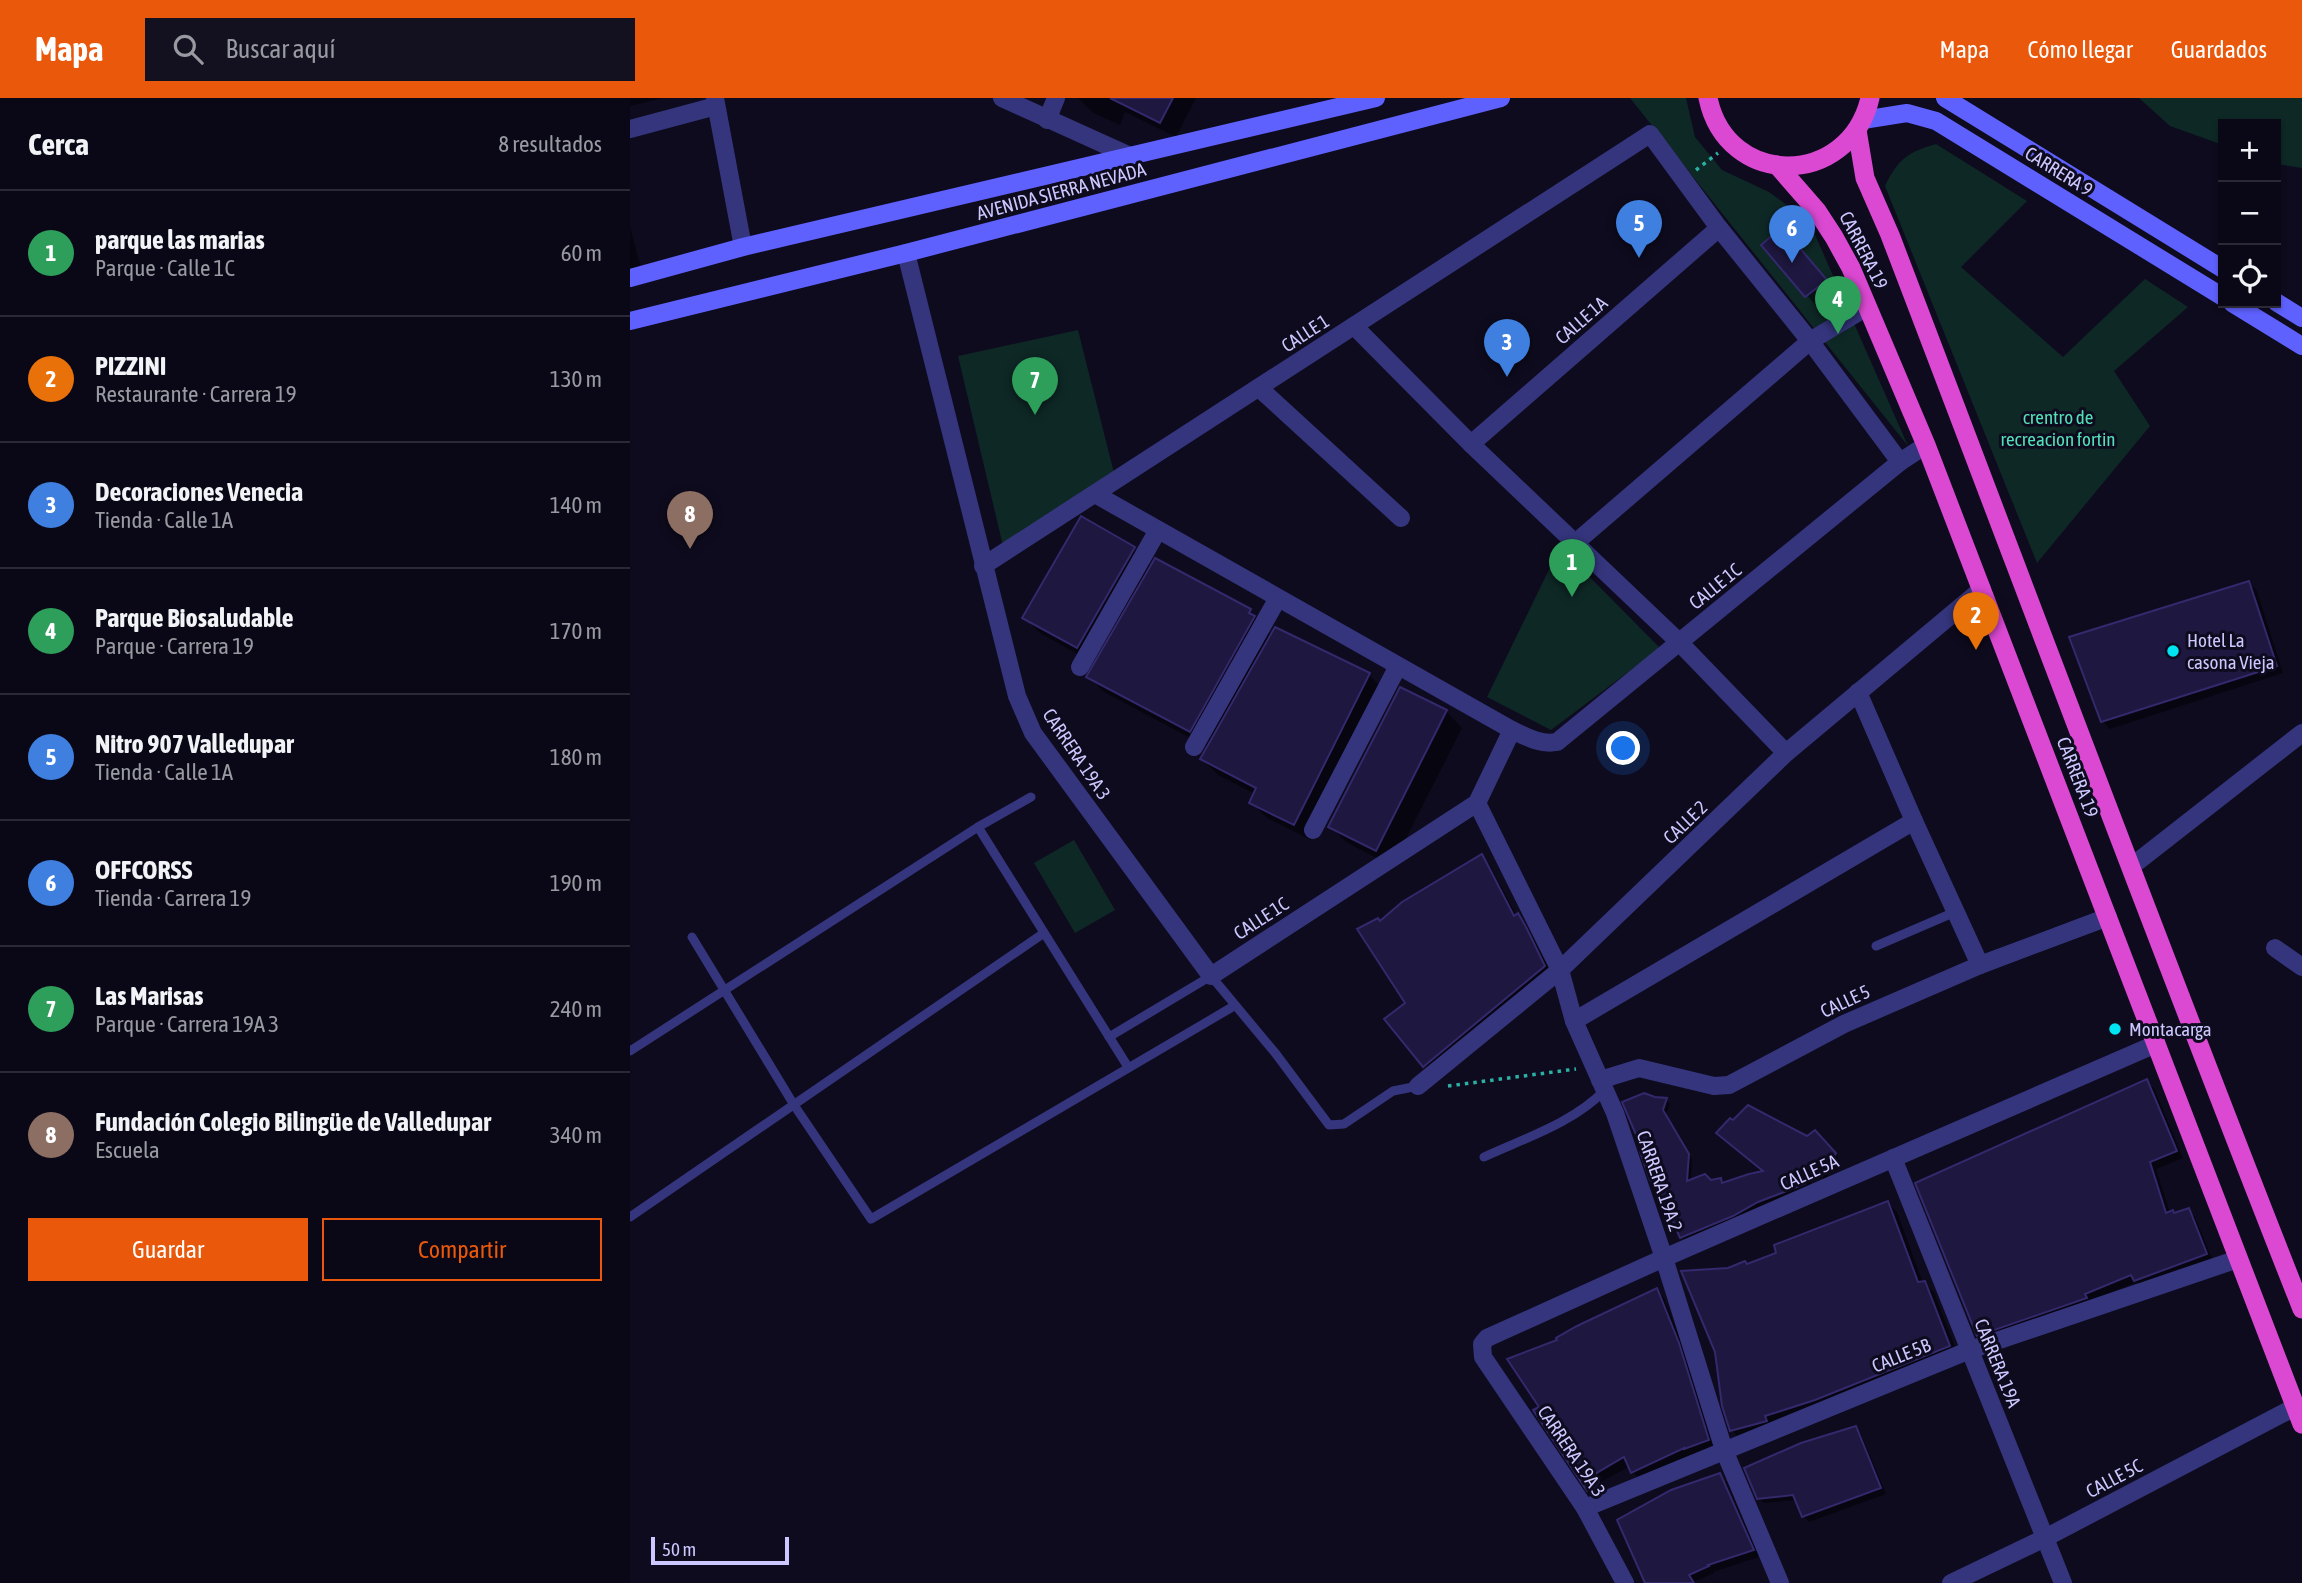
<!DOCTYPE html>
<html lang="es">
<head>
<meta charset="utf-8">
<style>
	:root { --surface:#0a0816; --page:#13111f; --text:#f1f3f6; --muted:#999aa1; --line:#2a2935; --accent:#ea580c }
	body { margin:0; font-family:"Asap Condensed",sans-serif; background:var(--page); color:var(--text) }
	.controls { position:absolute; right:21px; top:21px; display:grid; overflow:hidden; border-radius:0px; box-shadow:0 2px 5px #0004 }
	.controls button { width:63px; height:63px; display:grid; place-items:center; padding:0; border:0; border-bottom:2px solid var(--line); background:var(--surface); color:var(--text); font:35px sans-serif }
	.scale { position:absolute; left:21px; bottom:18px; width:138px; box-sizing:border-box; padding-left:7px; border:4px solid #ccc8ff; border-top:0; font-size:19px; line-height:24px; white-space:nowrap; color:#ccc8ff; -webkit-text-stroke:5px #0e0b1e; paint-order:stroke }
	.you { position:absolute; left:994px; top:651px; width:24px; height:24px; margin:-18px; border:5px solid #fff; border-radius:50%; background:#1a73e8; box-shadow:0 0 0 10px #1a73e833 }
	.badge { display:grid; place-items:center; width:46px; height:46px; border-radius:50%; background:var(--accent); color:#fff; font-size:23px; font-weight:700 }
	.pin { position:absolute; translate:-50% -58px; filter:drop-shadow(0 2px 4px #0008) }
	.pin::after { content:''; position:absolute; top:37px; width:24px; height:21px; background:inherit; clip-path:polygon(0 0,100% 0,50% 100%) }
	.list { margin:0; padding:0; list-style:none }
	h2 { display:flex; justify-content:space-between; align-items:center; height:91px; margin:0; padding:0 28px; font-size:30px }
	h2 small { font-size:23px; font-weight:400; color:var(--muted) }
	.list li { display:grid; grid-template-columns:46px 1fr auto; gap:21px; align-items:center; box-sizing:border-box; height:126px; padding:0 28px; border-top:2px solid var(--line) }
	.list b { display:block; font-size:26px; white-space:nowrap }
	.list p { margin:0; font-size:23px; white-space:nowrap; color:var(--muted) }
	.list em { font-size:23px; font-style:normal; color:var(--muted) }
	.actions { display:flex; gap:14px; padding:21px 28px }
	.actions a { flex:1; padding:16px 0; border:2px solid var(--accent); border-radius:0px; text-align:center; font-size:24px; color:var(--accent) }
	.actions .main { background:var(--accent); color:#fff }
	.icon { flex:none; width:38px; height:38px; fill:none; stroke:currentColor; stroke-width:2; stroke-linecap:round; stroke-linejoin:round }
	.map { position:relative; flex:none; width:1672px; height:1485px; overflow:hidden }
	header { display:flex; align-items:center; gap:42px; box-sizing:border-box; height:98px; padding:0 35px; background:var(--accent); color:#fff }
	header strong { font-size:33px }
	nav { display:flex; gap:38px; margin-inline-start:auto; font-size:24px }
	.search { width:490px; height:63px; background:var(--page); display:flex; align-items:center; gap:18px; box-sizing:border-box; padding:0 24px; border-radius:0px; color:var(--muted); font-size:26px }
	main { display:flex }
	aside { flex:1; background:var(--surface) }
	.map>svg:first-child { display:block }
	.green { fill:#0e2826 }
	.shadow { fill:#0007 }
	.building { fill:#1e173f; stroke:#33296c; stroke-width:2 }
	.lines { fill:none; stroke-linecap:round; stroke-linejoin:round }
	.path { stroke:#2ab1a4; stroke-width:3.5; stroke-dasharray:3.5 5; stroke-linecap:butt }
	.service { stroke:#35357e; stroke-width:9 }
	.minor { stroke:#35357e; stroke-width:18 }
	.secondary { stroke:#5f61ff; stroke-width:18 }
	.trunk { stroke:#db49d2; stroke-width:19 }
	.poi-dot { fill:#00e3f3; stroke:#0e0b1e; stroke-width:2.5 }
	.labels { text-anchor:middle; stroke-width:6; stroke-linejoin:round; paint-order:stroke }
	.street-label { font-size:19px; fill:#ccc8ff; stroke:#0e0b1e }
	.park-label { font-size:19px; fill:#53e0b8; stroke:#0e0b1e }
	.poi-label { font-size:19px; fill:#ccc8ff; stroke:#0e0b1e; text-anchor:start }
</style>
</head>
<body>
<header>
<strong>Mapa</strong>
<div class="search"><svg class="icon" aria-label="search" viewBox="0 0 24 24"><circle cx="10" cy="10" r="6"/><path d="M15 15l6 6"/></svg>Buscar aquí</div>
<nav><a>Mapa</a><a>Cómo llegar</a><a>Guardados</a></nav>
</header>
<main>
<aside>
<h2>Cerca<small>8 resultados</small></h2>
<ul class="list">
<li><span class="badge" style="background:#2e9e5b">1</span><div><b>parque las marias</b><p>Parque · Calle 1C</p></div><em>60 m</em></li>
<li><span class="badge" style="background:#e8710a">2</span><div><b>PIZZINI</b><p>Restaurante · Carrera 19</p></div><em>130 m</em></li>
<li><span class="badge" style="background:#3f7fe0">3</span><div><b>Decoraciones Venecia</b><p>Tienda · Calle 1A</p></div><em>140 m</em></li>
<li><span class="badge" style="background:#2e9e5b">4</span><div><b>Parque Biosaludable</b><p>Parque · Carrera 19</p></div><em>170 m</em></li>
<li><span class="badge" style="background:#3f7fe0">5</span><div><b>Nitro 907 Valledupar</b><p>Tienda · Calle 1A</p></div><em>180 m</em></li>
<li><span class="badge" style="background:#3f7fe0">6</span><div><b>OFFCORSS</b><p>Tienda · Carrera 19</p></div><em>190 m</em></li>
<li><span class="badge" style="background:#2e9e5b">7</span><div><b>Las Marisas</b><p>Parque · Carrera 19A 3</p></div><em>240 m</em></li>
<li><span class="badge" style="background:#8d6e63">8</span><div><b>Fundación Colegio Bilingüe de Valledupar</b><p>Escuela</p></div><em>340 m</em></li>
</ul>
<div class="actions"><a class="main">Guardar</a><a>Compartir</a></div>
</aside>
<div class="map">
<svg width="1672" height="1485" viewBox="0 0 1672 1485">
	<rect width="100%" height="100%" fill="#0e0b1e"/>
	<g class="green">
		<polygon points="1000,0 1056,0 1065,39 1092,72 1139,94 1179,123 1278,348"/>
		<polygon points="1509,0 1672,0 1672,70 1646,66 1646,26 1593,26 1593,47 1540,28"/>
		<path d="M1306 46 1397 103 1331 169 1433 259 1515 181 1558 209 1484 273 1520 328 1407 465 1255 88C1268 61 1278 54 1306 46Z"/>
		<polygon points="448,232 484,375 373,448 328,258"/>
		<polygon points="930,449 1030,550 921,632 857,599"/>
		<polygon points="444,742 485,812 445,835 404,765"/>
	</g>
	<g class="shadow">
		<polygon points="0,0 33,0 0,8"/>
		<polygon points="448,0 566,0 546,39 495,14 490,27 462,14"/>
		<polygon points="0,129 12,173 0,176"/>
		<polygon points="1164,143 1207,195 1188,210 1134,147"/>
		<polygon points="504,451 522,469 620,513 636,529 635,531 642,538 739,577 755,593 681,742 637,720 621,704 625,696 588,677 572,661 579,650 474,594 458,578 465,566 410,535 394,519"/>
		<polygon points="1619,485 1627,493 1653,575 1480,631 1472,623"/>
		<polygon points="816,613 832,630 762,768 716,744 700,728"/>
		<polygon points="851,758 859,766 887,818 895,825 922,876 802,975 757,921 778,906 751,825"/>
		<polygon points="1517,983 1524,990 1553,1060 1526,1071 1540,1115 1544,1117 1558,1112 1565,1119 1583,1163 1513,1190 1507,1184 1355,1244 1348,1237"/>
		<polygon points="1036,1002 1040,1006 1036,1017 1062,1061 1061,1083 1090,1082 1095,1086 1136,1075 1185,1034 1209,1060 1196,1081 1184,1079 1178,1090 1132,1107 1107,1121 1056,1144 1052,1139 1012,1055"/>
		<polygon points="1258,1105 1267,1114 1293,1185 1304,1194 1328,1257 1110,1341 1101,1331 1098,1172 1118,1168"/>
		<polygon points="1027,1193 1034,1200 1056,1254 1085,1350 1063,1358 1062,1357 1010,1382 1003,1374 1000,1368 971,1384 977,1396 967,1400 959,1392 911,1310 929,1243"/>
		<polygon points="1225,1330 1231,1336 1256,1396 1179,1424 1174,1418 1167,1402 1134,1405 1128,1400"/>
		<polygon points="1089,1377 1096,1384 1129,1459 1083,1474 1084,1475 1064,1484 1065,1485 1016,1485"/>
	</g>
	<g class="building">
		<polygon points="480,0 543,0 530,25"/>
		<polygon points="1152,129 1197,182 1175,199 1131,147"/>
		<polygon points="451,418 505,449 447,550 392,520"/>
		<polygon points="525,460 621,511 619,515 625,518 560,634 456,579"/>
		<polygon points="1619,483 1647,568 1471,624 1439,539"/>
		<polygon points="645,529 740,575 664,727 619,705 626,690 570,661"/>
		<polygon points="770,589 817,612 746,753 698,729"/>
		<polygon points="852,756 884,818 888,815 896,829 915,868 793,969 754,921 775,905 727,831 748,820 750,823 772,804"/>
		<polygon points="1517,981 1547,1053 1520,1064 1536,1115 1543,1112 1544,1115 1559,1110 1577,1156 1504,1183 1501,1177 1455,1196 1457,1200 1347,1238 1285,1085"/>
		<polygon points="1014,995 1025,999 1037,1000 1033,1012 1059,1056 1057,1083 1075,1076 1081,1082 1091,1080 1092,1085 1119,1076 1133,1073 1086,1035 1100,1020 1103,1022 1118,1007 1177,1038 1185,1032 1206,1055 1192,1078 1180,1076 1175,1086 1128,1104 1103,1118 1050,1140 1027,1087 1020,1082 1010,1054 1013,1053 992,1004"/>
		<polygon points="1258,1103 1288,1184 1295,1183 1320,1248 1185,1302 1135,1318 1137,1323 1100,1333 1092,1308 1085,1254 1051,1173 1098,1170 1115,1163 1117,1166 1146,1155 1144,1147"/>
		<polygon points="1027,1190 1049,1245 1079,1342 1054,1351 1054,1350 1001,1375 994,1359 965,1376 971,1388 957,1393 903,1312 909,1309 877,1261 927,1242 926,1240 947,1228"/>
		<polygon points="1226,1328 1251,1390 1172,1419 1163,1397 1127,1401 1114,1370 1171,1345"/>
		<polygon points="1090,1375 1124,1452 1078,1467 1079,1468 1059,1477 1064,1485 1015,1485 987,1422 1041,1392"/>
	</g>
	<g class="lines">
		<g class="path">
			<polyline points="1066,72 1088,55"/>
			<polyline points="818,988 946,971"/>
		</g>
		<g class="service">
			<polyline points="348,729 498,969"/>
			<polyline points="62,839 164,1007 241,1121 604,908"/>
			<polyline points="1246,848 1325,814"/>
			<polyline points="479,939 581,878 646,956 699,1027 714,1026 763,993 788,988"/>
			<polyline points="0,953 348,729 401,699"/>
			<path d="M854 1059C895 1040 943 1025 975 992"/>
			<polyline points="0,1119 414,835"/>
		</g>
		<g class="minor">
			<polyline points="85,0 113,149"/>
			<polyline points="372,0 500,58"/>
			<polyline points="417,22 426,0"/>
			<polyline points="0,31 86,8"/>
			<polyline points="276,155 387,598 403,635 581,878 847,705 882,632"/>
			<polyline points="724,228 841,346 1049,544 1156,655"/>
			<polyline points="629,290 771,420"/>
			<polyline points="841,346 1089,130"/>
			<path d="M465 396 882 632C897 639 910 647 927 644L1270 364 1296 347"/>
			<polyline points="944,446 1180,243 1237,209"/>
			<polyline points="353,468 1020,36 1089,130 1180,243 1270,364"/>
			<polyline points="450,569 528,432"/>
			<polyline points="1228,594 1284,723 1350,867"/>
			<polyline points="564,649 648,500"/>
			<polyline points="847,705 930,872 944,923 985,1015 1034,1160 1094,1352 1150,1485"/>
			<polyline points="683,732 768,568"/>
			<polyline points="1502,768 1672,635"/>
			<polyline points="1645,850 1672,869"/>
			<polyline points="944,923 1284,723"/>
			<polyline points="970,982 1009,970 1084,988 1099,987 1214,926 1350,867 1478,819"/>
			<polyline points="788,988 930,872 1156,655 1352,491"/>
			<polyline points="1263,1060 1433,1485"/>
			<polyline points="955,1410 1340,1252 1608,1161"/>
			<polyline points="995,1485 955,1410 853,1259 852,1246 857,1240 1034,1160 1526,946"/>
			<polyline points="1321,1485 1415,1440 1665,1309"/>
		</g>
		<g class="secondary">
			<polyline points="1315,0 1593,171"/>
			<polyline points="1233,22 1277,15 1306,23 1593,199"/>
			<polyline points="0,180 113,149 746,0"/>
			<polyline points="1646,204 1672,220"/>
			<polyline points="1602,205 1672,248"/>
			<polyline points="0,223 276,155 871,0"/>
		</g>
		<g class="trunk">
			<path d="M1078 0C1097 91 1219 90 1240 0"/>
			<path d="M1227 32 1235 80 1260 137C1397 495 1531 855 1672 1211"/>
			<polyline points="1147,67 1187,113 1204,139 1221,170 1296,347 1672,1326"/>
		</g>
	</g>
	<g class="poi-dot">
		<circle cx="1543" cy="553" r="7"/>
		<circle cx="1485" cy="931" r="7"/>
	</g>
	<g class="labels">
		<g class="street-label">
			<text transform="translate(1429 73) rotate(32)" y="7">CARRERA 9</text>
			<text transform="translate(431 93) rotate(-15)" y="7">AVENIDA SIERRA NEVADA</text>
			<text transform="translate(1234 152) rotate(63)" y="7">CARRERA 19</text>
			<text transform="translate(951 222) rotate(-41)" y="7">CALLE 1A</text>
			<text transform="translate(675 235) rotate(-33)" y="7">CALLE 1</text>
			<text transform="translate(1085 488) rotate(-39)" y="7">CALLE 1C</text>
			<text transform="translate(447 656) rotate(56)" y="7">CARRERA 19A 3</text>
			<text transform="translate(1448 679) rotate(69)" y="7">CARRERA 19</text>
			<text transform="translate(1055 724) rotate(-44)" y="7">CALLE 2</text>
			<text transform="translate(631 820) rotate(-33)" y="7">CALLE 1C</text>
			<text transform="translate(1215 903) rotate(-25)" y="7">CALLE 5</text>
			<text transform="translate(1179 1074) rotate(-24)" y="7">CALLE 5A</text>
			<text transform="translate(1030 1083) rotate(71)" y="7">CARRERA 19A 2</text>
			<text transform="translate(1271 1257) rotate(-22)" y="7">CALLE 5B</text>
			<text transform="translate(1368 1265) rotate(68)" y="7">CARRERA 19A</text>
			<text transform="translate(942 1353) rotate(56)" y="7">CARRERA 19A 3</text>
			<text transform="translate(1484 1380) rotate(-28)" y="7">CALLE 5C</text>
		</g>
		<g class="park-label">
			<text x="1428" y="326">crentro de<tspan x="1428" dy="22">recreacion fortin</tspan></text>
		</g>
		<g class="poi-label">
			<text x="1557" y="549">Hotel La<tspan x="1557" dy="22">casona Vieja</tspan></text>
			<text x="1499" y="938">Montacarga</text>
		</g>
	</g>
</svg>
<div class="controls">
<button>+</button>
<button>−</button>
<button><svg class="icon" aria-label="locate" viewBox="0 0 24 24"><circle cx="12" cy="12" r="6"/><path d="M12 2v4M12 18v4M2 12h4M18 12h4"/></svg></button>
</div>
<div class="scale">50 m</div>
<div class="you"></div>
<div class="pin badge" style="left:942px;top:499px;background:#2e9e5b">1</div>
<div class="pin badge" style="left:1346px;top:552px;background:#e8710a">2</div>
<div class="pin badge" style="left:877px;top:279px;background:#3f7fe0">3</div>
<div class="pin badge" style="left:1208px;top:236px;background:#2e9e5b">4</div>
<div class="pin badge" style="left:1009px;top:160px;background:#3f7fe0">5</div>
<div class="pin badge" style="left:1162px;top:165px;background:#3f7fe0">6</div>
<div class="pin badge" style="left:405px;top:317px;background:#2e9e5b">7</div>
<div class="pin badge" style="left:60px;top:451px;background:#8d6e63">8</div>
</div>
</main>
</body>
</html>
